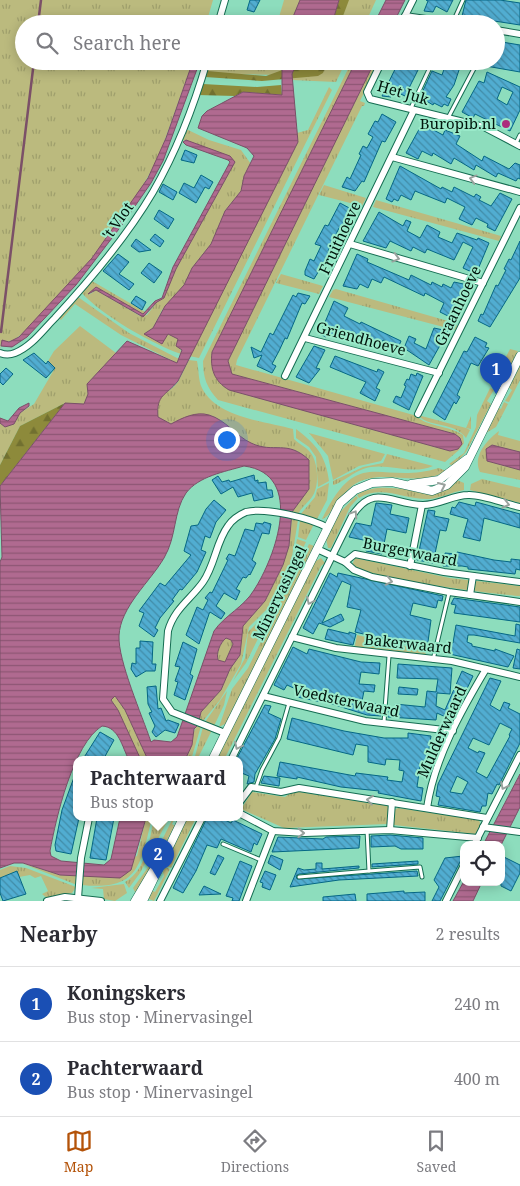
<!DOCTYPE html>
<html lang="en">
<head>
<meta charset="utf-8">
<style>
	:root { --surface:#fff; --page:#f7f7f7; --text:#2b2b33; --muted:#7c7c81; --line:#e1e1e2; --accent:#b45309 }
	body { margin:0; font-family:"Noto Serif",serif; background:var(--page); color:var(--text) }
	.controls { position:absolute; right:15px; bottom:15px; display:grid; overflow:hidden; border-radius:10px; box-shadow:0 2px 12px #0003 }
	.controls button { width:45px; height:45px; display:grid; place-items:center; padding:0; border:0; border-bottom:1px solid var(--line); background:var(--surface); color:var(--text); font:25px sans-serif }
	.you { position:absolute; left:226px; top:439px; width:18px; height:18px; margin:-12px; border:4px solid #fff; border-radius:50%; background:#1a73e8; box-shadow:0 0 0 8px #1a73e833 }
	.badge { display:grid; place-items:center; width:32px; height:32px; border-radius:50%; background:var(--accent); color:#fff; font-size:16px; font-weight:700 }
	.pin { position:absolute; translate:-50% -41px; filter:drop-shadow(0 1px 2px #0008) }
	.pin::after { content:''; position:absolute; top:26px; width:18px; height:15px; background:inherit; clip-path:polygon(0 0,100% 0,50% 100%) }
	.popup { position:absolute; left:73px; top:756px; width:170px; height:65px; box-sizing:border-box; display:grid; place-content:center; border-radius:10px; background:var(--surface); filter:drop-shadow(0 1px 4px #0005); font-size:16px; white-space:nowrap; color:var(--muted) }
	.popup b { font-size:19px; color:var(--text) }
	.popup::after { content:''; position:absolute; left:50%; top:100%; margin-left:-10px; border:10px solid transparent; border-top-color:var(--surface) }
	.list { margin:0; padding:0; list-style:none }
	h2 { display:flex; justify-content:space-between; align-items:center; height:65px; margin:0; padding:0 20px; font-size:21px }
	h2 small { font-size:16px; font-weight:400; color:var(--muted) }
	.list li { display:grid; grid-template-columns:32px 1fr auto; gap:15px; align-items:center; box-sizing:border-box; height:75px; padding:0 20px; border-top:1px solid var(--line) }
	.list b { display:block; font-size:19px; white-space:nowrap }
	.list p { margin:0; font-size:16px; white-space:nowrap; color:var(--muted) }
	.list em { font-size:16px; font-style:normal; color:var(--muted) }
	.icon { flex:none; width:28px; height:28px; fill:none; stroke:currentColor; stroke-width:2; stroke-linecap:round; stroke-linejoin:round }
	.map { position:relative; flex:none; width:520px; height:901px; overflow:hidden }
	.search { position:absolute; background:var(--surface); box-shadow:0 2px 12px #0003; left:15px; right:15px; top:15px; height:55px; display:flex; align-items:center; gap:12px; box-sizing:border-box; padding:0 18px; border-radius:28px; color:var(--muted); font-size:19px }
	.sheet { height:215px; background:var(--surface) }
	nav { display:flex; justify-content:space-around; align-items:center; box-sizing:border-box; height:70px; border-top:1px solid var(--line); background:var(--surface); font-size:14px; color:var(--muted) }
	nav a { display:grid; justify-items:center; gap:2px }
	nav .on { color:var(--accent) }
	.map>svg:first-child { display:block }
	.grass { fill:url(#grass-tufts) }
	.forest { fill:url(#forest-firs) }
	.water { fill:url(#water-rules); stroke:#7b5068; fill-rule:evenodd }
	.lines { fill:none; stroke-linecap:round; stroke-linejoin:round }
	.stream { stroke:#7b5068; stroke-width:2.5 }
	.building { fill:url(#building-back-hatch); stroke:#056785; fill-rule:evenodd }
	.service-casing { stroke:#156d52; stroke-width:5 }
	.minor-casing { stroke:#156d52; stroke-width:8 }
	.tertiary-casing { stroke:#156d52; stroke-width:9 }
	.service { stroke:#fff; stroke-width:3 }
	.minor { stroke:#fff; stroke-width:6 }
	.tertiary { stroke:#fff; stroke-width:8 }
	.oneway { stroke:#99a19d }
	.poi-dot { fill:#ac2d7c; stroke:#9aeaca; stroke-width:2 }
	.labels { text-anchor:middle; stroke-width:4; stroke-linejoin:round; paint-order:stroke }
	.street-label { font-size:15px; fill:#00140b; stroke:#9aeaca }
	.poi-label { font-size:15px; fill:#00140b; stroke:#9aeaca; text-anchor:end }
</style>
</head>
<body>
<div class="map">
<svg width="520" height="901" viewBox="0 0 520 901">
	<defs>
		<pattern id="grass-tufts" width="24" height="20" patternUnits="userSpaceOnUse" patternTransform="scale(1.25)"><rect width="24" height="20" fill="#bbba7e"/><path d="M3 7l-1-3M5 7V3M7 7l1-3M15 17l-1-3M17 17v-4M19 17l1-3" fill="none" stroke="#9f9f6c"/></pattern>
		<pattern id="forest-firs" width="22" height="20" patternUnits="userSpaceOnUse" patternTransform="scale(1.25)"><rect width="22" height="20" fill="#8d8a3b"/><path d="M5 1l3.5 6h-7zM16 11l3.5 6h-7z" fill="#717030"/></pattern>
		<pattern id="water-rules" width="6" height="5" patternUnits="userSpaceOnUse" patternTransform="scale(1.25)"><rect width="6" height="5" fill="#b06a90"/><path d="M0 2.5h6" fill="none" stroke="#8d5674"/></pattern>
		<pattern id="building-back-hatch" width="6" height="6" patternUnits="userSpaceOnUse" patternTransform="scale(1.25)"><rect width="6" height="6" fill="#51add1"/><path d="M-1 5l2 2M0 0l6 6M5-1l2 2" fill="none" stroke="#418ca8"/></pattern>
	</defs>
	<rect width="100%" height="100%" fill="#8dddbd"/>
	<g class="grass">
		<polygon points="0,0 213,0 206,24 24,24 24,61 193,61 158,159 135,199 92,258 32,326 14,340 1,343 0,350"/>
		<polygon points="284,0 300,0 290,24 277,24"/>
		<polygon points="348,0 376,0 365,24 340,24"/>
		<polygon points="210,61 282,61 281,75 217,74 207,71"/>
		<polygon points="328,61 346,61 336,82 292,80 292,78"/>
		<path d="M352 61H356L212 352C211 367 216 382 229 390L450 451 458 449 461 444 460 438 455 434 232 374 228 361 375 61H380L360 101 365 103 364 106H362L237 360 236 365 417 416C424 426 451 426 463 435L464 443 459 450 445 462 218 400C207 388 203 378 203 361Z"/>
		<polygon points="329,87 332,90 200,356 199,358 189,356 298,142 297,133 308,130"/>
		<path d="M184 128 209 140 241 150 251 164 244 176 241 191 225 211 211 244 192 268 184 285 162 310 153 328 144 334H168L179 339 181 354C152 344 101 315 81 292L92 281 147 313 140 314 96 287 89 295 96 290 140 316 147 315 157 302 164 298 176 269 235 162 186 140 179 141Z"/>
		<polygon points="324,185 366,198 362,206 319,195"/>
		<polygon points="376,200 501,236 499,241 373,207"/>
		<polygon points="281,274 323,286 319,294 276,283"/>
		<polygon points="336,289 455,323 457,326 455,330 329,297 333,290"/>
		<polygon points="78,297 129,333 179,359 177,363 121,335 75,304 61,320 58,317"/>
		<polygon points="80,326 116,353 87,384 88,394 84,404 65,403 20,426 0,465 0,423 5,427 14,424 20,413 34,404 55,368 48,361 54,351"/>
		<polygon points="510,349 518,351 501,384 498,382 495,388 491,386"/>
		<path d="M189 360 197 361C199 370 198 380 202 388 217 418 265 421 293 429L294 439C299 444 306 447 310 452 318 461 320 486 312 497 308 503 301 507 298 515L292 512 309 489V460C288 439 274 454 251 443 236 437 226 419 209 415 198 413 181 419 171 424L158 417C155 390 167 397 178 382 182 375 185 367 189 360Z"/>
		<polygon points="520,363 520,380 509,402 505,401 512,390 508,387"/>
		<polygon points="490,388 494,390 487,401 491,404 466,452 453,466 449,464 464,453 476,427 477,415"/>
		<polygon points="504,402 508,404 496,427 486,433 498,407 501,409"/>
		<path d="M418 415 466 428 471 416V429L466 428 470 430 466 438C454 421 428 428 418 415Z"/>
		<path d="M296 429C316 444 326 456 329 481L318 487 316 457 309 447 296 438Z"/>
		<path d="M499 431 498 435 520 441V452L492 445 487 461 520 470V480L480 472C472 456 488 439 499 431Z"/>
		<polygon points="309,433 385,454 381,461 359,466 333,480 328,456"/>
		<path d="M387 454 433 466C413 475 391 464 371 467 356 469 341 484 333 485V481L363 467 383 463Z"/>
		<path d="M439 468 446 471C417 489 384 467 355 484 343 491 330 518 322 519 359 443 379 486 439 468Z"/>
		<polygon points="482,479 520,488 520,503 470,490 471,484"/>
		<path d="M457 480 464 483V490C452 492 441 498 429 499 405 500 382 484 359 498L357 495C388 475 430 506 457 480Z"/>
		<polygon points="329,483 327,500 317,519 300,515 315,497 317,489"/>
		<polygon points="356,496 358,498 350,507 331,548 328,548 326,539 339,513"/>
		<polygon points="292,518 298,520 291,563 286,572 267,609 249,627 241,664 220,700 203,721 199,719 201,712 221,690 230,669 240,655 243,626 265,601 283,565 289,546"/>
		<polygon points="300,520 314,524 306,540 298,537"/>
		<polygon points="297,539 306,542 246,663 233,681 245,658 248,632 267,613 278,593 292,564"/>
		<polygon points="309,544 314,546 227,723 219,727 232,689 248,668"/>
		<polygon points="321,558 325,563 321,566 224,760 216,760 314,562"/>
		<path d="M355 558 450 578 520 586V596C492 594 370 579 352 565Z"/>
		<polygon points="357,635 426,651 425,656 354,650"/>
		<path d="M226 638 231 640 233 644 225 662 218 660C216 653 220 643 226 638Z"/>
		<polygon points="227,691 224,705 214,726 205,722"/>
		<polygon points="115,696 125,710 148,760 141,760 139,757 118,710 111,700"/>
		<path d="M198 725 201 726 191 760H185C192 750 190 733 198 725Z"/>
		<polygon points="203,727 212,730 197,760 194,760"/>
		<polygon points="293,791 389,806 388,824 284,828 241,809 252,792 285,797"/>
		<polygon points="398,808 479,820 481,826 475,834 394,825 394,810"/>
		<path d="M146 818H152C140 865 140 891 81 885L82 876 137 856Z"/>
		<path d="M154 818H169L140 873 129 888 125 882C147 869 149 841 154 818Z"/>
		<polygon points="173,818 175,818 172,824 175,826 136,894 133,888 149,866"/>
		<polygon points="187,818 196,818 171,868 164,865"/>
		<polygon points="21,863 60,875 77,875 77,885"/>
		<polygon points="10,866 26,868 76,887 72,893 47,898 42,894 48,891 41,876 35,878 30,875 19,877 17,871 0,878 0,870"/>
		<polygon points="165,867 170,869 154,901 147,898 151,890 155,892 164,876 163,872"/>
		<polygon points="124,884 127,893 115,901 104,899 103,889 91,888"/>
	</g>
	<g class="forest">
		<polygon points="339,0 349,0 340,24 332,24"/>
		<polygon points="321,61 328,61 323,73 318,76 262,81 205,77 207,71 266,76 296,65 320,64"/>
		<polygon points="203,84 257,87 281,85 282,95 243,92 235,96 197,95"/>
		<polygon points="65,403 0,486 0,465 20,426"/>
	</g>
	<g class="water">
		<polygon points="300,0 339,0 332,24 290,24"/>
		<polygon points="386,0 405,0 393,24 374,24"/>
		<polygon points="193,61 200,61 163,161 151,183 122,225 76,285 27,337 12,347 1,346 2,340 9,342 19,337 92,258 148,178 166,138"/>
		<path d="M282 61H321L320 64 296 65 292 74 298 142 178 381C166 396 156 394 158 417L171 424C182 418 196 411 209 415 226 420 236 436 251 443 274 454 287 439 309 460V489L292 512 289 546 283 565 265 601 243 626 240 655 230 669 221 690 201 712 198 725 194 729 192 745 185 760H148L125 710 115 696 111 700 118 710 141 760H129C122 747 119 727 102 726 73 744 56 818 50 851L51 856 61 861 104 865 111 859 120 818H146L131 870 120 878 60 875 23 863H14L0 868V562L2 557 0 486 65 403 84 404 88 394 87 384 127 341 177 363 182 350 176 346 178 339 168 334 162 344 144 334 153 328 165 306 184 285 192 268 211 244 225 211 241 191 244 176 254 156 247 148 198 128 202 116 207 111 243 92 282 95ZM244 466C306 474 275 558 254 590 244 607 225 615 214 631L177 737 171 742 154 740 151 742C142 715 118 661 119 636 120 607 150 582 164 558 177 536 173 512 186 493 199 476 224 472 244 466ZM226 638 231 640 233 644 225 662 218 660C216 653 220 643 226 638Z"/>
		<path d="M356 61H375L228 361 232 374 455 434 460 438 462 444 458 449 450 451 229 390C214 381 210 369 212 352Z"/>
		<polygon points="186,140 230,156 235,162 176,269 164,298 157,302 143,317 96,290 88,294 96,287 98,288 143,314 155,301 162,298 173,267 230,162 228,160 186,145 183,142"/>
		<polygon points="29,403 29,406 20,413 14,424 5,427 0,423 0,418 8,421 19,408"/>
		<polygon points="492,445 520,452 520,470 487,461 486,449"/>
		<polygon points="520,774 520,807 501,845 483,845"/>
		<polygon points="464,881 482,882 473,901 453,901"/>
	</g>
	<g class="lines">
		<g class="stream">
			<polyline points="38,24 41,0"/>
			<polyline points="1,332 34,61"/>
		</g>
	</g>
	<g class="building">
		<polygon points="250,0 260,0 254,12 247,10"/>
		<polygon points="426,0 453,0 447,12 436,6 433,12 424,11 428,1"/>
		<polygon points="466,0 500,0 520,3 520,25 462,16"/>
		<polygon points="496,41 520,45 520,72 480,65 481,61 496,61"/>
		<polygon points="399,61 415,61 421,64 405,96 394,91 391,97 382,96"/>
		<polygon points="447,61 461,64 454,85 446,97 451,99 448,106 444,104 442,107 434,103 433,105 420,97 432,71 442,75"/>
		<path d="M487 72 520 87V110L510 131 475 114 473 118 462 112 479 81 484 83ZM502 87 513 92 507 105 497 99Z"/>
		<polygon points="382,114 396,122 385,142 382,141 364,182 362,181 355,191 342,187 347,177 350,179 361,155 359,154 363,146 367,148 373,137 368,134 375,121 378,122"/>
		<polygon points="422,124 443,135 445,130 460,136 456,144 482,161 484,156 509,169 515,163 520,165 520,179 518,178 516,181 498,173 496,177 476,165 474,170 454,158 451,164 433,153 432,156 422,151 418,159 406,153"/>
		<polygon points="185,150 197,155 194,163 181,160"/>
		<polygon points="400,166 441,189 442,187 452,192 454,187 474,197 476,194 481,197 479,200 491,206 500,193 512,199 495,231 487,227 488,224 476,218 472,225 459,219 465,207 447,198 445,203 415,191 411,200 401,195 398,201 394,199 392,202 386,199"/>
		<polygon points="201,175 213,182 209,189 205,187 196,203 179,193 184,183 194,188"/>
		<polygon points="163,184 177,192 173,200 159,192"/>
		<polygon points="340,203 353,210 344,228 339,228 328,251 330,252 314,279 305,275 305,271 310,259 314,261 321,246 315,244 325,225 328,226"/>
		<polygon points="159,210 174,219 168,229 154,219"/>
		<polygon points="379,212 403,226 406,220 411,222 407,231 420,238 427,225 440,232 438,237 452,243 457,233 477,240 478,238 489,243 476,274 463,268 473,247 463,242 454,260 427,249 425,253 413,247 411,251 390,241 386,248 363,241"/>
		<polygon points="155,234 164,241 160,247 150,240"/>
		<polygon points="136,239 151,250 139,252 131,246"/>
		<polygon points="520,241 520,278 490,327 478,321 481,314 483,315 496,285 498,286 506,270 504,269 509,259 511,260"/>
		<polygon points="118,254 129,262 119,274 134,284 129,290 103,271"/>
		<polygon points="357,254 368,259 367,262 409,280 411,275 431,285 432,282 442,287 443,284 451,288 454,282 468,285 454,319 440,312 444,303 425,293 424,296 384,277 381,283 372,279 368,288 360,284 357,289 343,286"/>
		<polygon points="149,263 162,272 154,283 141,273"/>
		<polygon points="298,293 310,296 305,304 302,303 287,339 285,338 279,351 272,364 276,366 272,373 257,366 262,355 254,358 251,347 261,352 270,333 273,335 293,295 296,297"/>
		<polygon points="136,296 146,302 142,310 131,303"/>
		<polygon points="334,301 348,308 344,316 360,324 361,322 401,341 398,348 383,340 381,344 369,339 367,342 346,332 344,335 336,331 334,337 328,334 326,337 320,334"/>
		<polygon points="434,328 448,331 429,365 404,348 409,336 416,339 414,343 426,349"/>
		<polygon points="475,337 487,343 485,347 489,348 478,366 471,363 457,395 460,397 456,404 454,402 445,420 433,412 464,351 467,352"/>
		<polygon points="314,346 325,350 316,368 320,369 309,383 296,377"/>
		<polygon points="34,353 46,364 48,361 55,368 46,378 23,360"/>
		<polygon points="335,356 377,372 378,369 384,372 376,388 380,390 375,401 360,393 366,382 330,367"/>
		<polygon points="6,368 13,374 3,385 0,382 0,374"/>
		<polygon points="417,373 423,376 409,410 393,402 396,396 401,398 406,386 404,385 407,379 409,380 411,374 416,376"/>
		<polygon points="254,475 255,481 258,480 258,483 266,482 267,490 272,490 273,497 254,501 252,493 238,497 233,487 221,494 212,480 218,476 222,482 229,480 230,482"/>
		<polygon points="214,500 226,510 216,522 210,538 205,536 201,550 206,552 197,572 182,590 180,589 172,600 174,601 160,618 155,628 158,630 154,637 139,626 144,613 139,611 160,583 165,586 191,555 184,551 191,526 198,525 206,509"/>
		<polygon points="459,502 475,506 476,502 520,514 520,528 484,518 480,541 463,537 468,519 450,514 452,507 455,508"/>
		<polygon points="376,503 392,505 390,514 409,518 406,533 387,529 382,554 366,551 368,541 349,537 356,523 371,526"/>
		<polygon points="428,510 435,511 434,516 449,519 446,531 440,530 433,563 417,560"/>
		<polygon points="264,522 271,524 269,534 262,533 252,560 256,563 250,575 249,574 246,578 243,577 236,589 240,591 236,600 224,593 216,606 225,613 221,619 210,612 209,614 199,644 186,635 197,607 203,610 208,600 205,598 210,592 212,593 228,560 226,559 229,554 235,556 245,529 254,531 256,523 263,524"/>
		<polygon points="457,552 494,560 511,562 511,559 520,560 520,570 516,569 515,574 468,569 468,567 462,566 443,566 445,553 457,554"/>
		<polygon points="330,573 337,577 338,573 443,596 442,601 438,600 436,608 413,603 410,615 431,620 427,649 355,632 361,610 347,607 351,585 342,581 322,623 341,614 344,620 330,627 319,623 313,634 303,628"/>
		<polygon points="454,598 520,607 520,622 454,613 456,605 451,604"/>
		<polygon points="516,624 520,625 520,643 474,635 468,635 467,642 472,644 472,646 495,651 495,649 514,656 508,667 445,653 447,642 453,643 456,625 515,636"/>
		<polygon points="328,629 349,634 349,632 356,634 353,645 325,639"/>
		<polygon points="140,641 153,642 152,664 156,664 155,671 146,671 136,677 131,669 132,663 136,664 136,648 140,648"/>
		<polygon points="183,642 197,649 190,674 193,676 185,700 174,695 178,682 175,681 180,667 175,666"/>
		<polygon points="293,647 307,654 309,649 361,662 380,663 379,674 361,672 359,684 375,685 374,692 364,691 362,701 376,704 376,709 381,710 381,716 367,715 332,704 297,697 298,690 287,685 284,690 274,685"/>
		<polygon points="517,649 520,650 520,669 513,668"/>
		<polygon points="398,664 452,668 450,694 437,693 436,706 445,710 462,671 473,676 452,720 437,713 436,720 388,717 388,711 394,711 395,704 425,707 427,691 436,692 438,679 397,678"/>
		<path d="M490 678 501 681 490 705 500 711 504 702 510 704 508 708 520 714V743L499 785 497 784 492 794 488 793 486 806H482L480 812 438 805 440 797 436 796 438 784ZM500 723 512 729 509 735 510 736 487 778 476 772 485 753 479 751 478 753 468 748 473 738 489 745ZM457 776 468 782 462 794 450 792Z"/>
		<polygon points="156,686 158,709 161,708 166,721 168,720 179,724 175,733 165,730 156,737 152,732 155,726 149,713 152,712 148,704 147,687"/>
		<polygon points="399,687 418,689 417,695 398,694"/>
		<polygon points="265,705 271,706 268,713 281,719 275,739 255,774 254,782 247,784 249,776 239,772 239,760 236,760"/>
		<polygon points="292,718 344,731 384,738 408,738 408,733 431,736 426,767 420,766 417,787 423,788 421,801 378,793 379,791 341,787 297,777 297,779 277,776 280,762 355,776 356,773 388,777 387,780 402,782 404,771 399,770 400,760 386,759 385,765 368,762 368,746 356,744 353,755 287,739"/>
		<polygon points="100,732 114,740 103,760 83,759"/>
		<polygon points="76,772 77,818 79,818 71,854 56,851 55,845 62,810"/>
		<polygon points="264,776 280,778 279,786 261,783"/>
		<polygon points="97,818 114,818 106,860 90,858"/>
		<polygon points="207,818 221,818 231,823 233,820 262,834 257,845 254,843 251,852 221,839 217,848 207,845 196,871 183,893 173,888"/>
		<polygon points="390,835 423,838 423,849 401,849 395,846 371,847 371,836"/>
		<polygon points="360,836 359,848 272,852 278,837 323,839 326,837"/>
		<polygon points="218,855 224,858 215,875 210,873"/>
		<polygon points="271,855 283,860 280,870 268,863"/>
		<polygon points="463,856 440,901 432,901 439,887 434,880 445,858"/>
		<polygon points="504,857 520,865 520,873 511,891 501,886 501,863"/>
		<polygon points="240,861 252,866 239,901 232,901 233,898 226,896"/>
		<polygon points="418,861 418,864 372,867 372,864"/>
		<polygon points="316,863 322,863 322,869 359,866 359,868 299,874 296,876 297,879 417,871 418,876 339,880 290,887 298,868 304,870 316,869"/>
		<polygon points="17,871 26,894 3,901 0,893 0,878"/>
		<polygon points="265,871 276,875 270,890 262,887 263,883 260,882"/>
		<polygon points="204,886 221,894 199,895"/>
		<polygon points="404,891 404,893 425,892 425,901 367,901 367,894"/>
		<polygon points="355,894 356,901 323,901 323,897"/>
	</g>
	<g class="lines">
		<defs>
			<g id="service">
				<polyline points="453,22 463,0"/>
				<polyline points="411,108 433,61"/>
				<polyline points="448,118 478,61"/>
				<polyline points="516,143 520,135"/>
				<polyline points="433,660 449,593"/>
				<polyline points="384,722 389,656"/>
				<polyline points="256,787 262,770 279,738 289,703"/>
				<polyline points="223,844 261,860"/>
				<polyline points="369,871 420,867 422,877"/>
				<polyline points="299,877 369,871 367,830"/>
			</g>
			<g id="minor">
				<polyline points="405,16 461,24"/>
				<polyline points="218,24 225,0"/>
				<polyline points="401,24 413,0"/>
				<polyline points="496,30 520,34"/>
				<polyline points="382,61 367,92 370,99 484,127 520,146"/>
				<polyline points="392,157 520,192"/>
				<polyline points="350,244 483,283"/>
				<polyline points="305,338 439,373"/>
				<path d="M0 353C5 355 10 355 15 353 31 347 43 330 55 318 91 279 126 238 153 192 176 152 194 106 207 61"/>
				<polyline points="285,376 414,110"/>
				<polyline points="418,414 520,208"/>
				<polyline points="317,549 345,562 354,570 372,577 449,592 520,602"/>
				<polyline points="345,562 355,554 444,572 520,582"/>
				<polyline points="410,566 422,505"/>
				<polyline points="470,595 473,576"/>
				<polyline points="292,637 336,648 452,661 520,677"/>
				<polyline points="263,696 365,721 453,731"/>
				<path d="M225 733 172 712 163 699 168 631C174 609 191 599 203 582 215 565 216 542 228 526 232 520 239 515 246 512 265 507 311 518 328 528"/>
				<path d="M231 760 352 516C374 482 392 505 423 505 439 505 453 495 468 495 482 494 505 504 520 507"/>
				<polyline points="239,803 251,787 281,792 299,788 487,818"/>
				<path d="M427 808C434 759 461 711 486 669"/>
				<polyline points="239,813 273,831 305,833 390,830 478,838"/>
				<polyline points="483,827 520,832"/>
				<polyline points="390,830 392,802"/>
				<polyline points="474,845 520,755"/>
				<polyline points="78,898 81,858 89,818"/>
				<polyline points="47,901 65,897 101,901"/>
				<polyline points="160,901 202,818"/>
				<polyline points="246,901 273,831"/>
				<polyline points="446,901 464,865"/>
			</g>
			<g id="tertiary">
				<polyline points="411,484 439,480 467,459"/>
				<polyline points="212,760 340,503 355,490 372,483 392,482 432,491 447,485 465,467 520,356"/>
				<polyline points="135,901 157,864"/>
				<polyline points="143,901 183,818"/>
			</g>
		</defs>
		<use href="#service" class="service-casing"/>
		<use href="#minor" class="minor-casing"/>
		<use href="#tertiary" class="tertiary-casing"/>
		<use href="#service" class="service"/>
		<use href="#minor" class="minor"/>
		<use href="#tertiary" class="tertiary"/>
	</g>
	<defs><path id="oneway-chevron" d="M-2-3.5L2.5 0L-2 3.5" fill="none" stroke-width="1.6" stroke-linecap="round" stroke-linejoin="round" transform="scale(1.25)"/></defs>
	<g class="oneway">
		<use href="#oneway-chevron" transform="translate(473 179) rotate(-165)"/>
		<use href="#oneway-chevron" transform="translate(396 258) rotate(15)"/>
		<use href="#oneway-chevron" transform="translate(442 486) rotate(-25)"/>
		<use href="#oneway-chevron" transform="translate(506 504) rotate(14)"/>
		<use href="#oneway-chevron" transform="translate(354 514) rotate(-57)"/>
		<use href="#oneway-chevron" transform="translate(389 581) rotate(12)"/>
		<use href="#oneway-chevron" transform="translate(310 601) rotate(116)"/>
		<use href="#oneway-chevron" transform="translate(238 746) rotate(116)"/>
		<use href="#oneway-chevron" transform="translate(504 786) rotate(117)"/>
		<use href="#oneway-chevron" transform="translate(370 800) rotate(-173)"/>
		<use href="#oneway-chevron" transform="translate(301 833) rotate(2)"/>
	</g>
	<circle class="poi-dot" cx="506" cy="124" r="5"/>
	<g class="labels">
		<g class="street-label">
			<text transform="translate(403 93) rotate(16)" y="5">Het Juk</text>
			<text transform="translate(118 221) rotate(-55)" y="5">'t Vlot</text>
			<text transform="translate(340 238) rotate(-65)" y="5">Fruithoeve</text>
			<text transform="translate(458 306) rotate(-64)" y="5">Graanhoeve</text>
			<text transform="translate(361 339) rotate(15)" y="5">Griendhoeve</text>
			<text transform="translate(410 552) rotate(11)" y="5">Burgerwaard</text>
			<text transform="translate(280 593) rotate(-64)" y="5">Minervasingel</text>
			<text transform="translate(408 644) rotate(6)" y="5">Bakerwaard</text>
			<text transform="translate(346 701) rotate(12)" y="5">Voedsterwaard</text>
			<text transform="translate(442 732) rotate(-66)" y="5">Mulderwaard</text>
		</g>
		<g class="poi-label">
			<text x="496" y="129">Buropib.nl</text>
		</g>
	</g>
</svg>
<div class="controls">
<button><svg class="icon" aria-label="locate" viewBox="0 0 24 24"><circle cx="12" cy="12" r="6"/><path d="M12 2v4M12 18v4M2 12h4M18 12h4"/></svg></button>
</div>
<div class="you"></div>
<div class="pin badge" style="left:496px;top:394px;background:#1a4fb4">1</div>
<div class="pin badge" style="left:158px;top:879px;background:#1a4fb4">2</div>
<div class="popup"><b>Pachterwaard</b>Bus stop</div>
<div class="search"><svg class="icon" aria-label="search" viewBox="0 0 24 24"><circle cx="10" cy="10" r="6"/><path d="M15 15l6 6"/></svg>Search here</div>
</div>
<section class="sheet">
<h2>Nearby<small>2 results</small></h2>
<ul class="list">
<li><span class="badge" style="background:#1a4fb4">1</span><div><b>Koningskers</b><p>Bus stop · Minervasingel</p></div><em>240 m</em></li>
<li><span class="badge" style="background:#1a4fb4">2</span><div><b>Pachterwaard</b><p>Bus stop · Minervasingel</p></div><em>400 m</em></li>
</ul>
</section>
<nav>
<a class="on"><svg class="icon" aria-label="map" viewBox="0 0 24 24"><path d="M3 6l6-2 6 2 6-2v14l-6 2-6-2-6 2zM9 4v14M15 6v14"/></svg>Map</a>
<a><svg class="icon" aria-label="directions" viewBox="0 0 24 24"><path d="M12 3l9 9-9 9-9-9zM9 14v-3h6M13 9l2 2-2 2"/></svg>Directions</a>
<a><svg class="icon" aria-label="saved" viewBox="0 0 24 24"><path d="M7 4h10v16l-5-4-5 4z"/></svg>Saved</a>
</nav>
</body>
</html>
